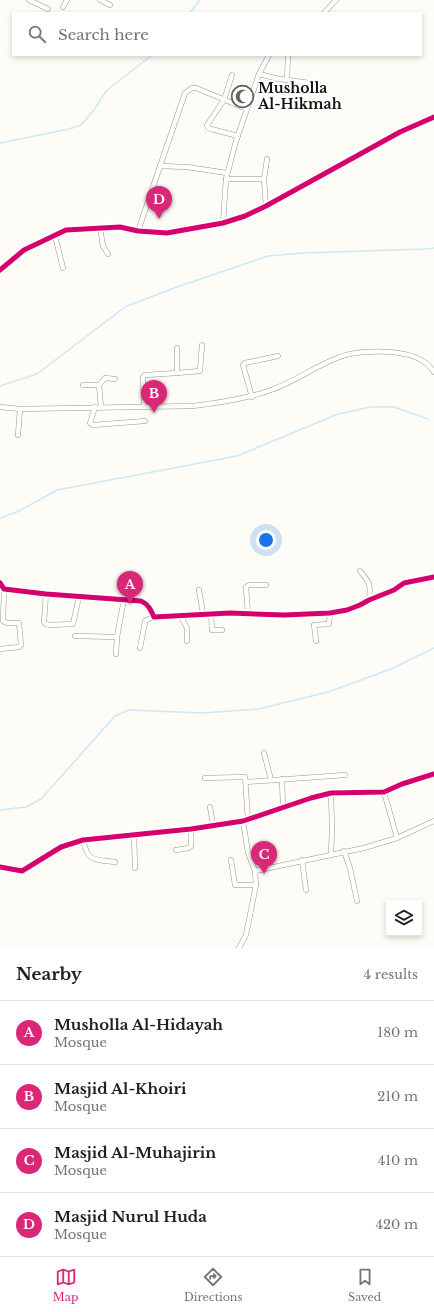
<!DOCTYPE html>
<html lang="en">
<head>
<meta charset="utf-8">
<style>
	:root { --surface:#fff; --page:#f6f6f6; --text:#202124; --muted:#757577; --line:#e0e0e0; --accent:#db2777 }
	body { margin:0; font-family:"Libre Baskerville",serif; background:var(--page); color:var(--text) }
	.controls { position:absolute; right:12px; bottom:12px; display:grid; overflow:hidden; border-radius:0px; box-shadow:0 2px 6px #0003 }
	.controls button { width:36px; height:36px; display:grid; place-items:center; padding:0; border:0; border-bottom:1px solid var(--line); background:var(--surface); color:var(--text); font:20px sans-serif }
	.you { position:absolute; left:266px; top:540px; width:14px; height:14px; margin:-10px; border:3px solid #fff; border-radius:50%; background:#1a73e8; box-shadow:0 0 0 6px #1a73e833 }
	.badge { display:grid; place-items:center; width:26px; height:26px; border-radius:50%; background:var(--accent); color:#fff; font-size:13px; font-weight:700 }
	.pin { position:absolute; translate:-50% -33px; filter:drop-shadow(0 1px 2px #0008) }
	.pin::after { content:''; position:absolute; top:21px; width:14px; height:12px; background:inherit; clip-path:polygon(0 0,100% 0,50% 100%) }
	.list { margin:0; padding:0; list-style:none }
	h2 { display:flex; justify-content:space-between; align-items:center; height:52px; margin:0; padding:0 16px; font-size:17px }
	h2 small { font-size:13px; font-weight:400; color:var(--muted) }
	.list li { display:grid; grid-template-columns:26px 1fr auto; gap:12px; align-items:center; box-sizing:border-box; height:64px; padding:0 16px; border-top:1px solid var(--line) }
	.list b { display:block; font-size:15px; white-space:nowrap }
	.list p { margin:0; font-size:13px; white-space:nowrap; color:var(--muted) }
	.list em { font-size:13px; font-style:normal; color:var(--muted) }
	.icon { flex:none; width:22px; height:22px; fill:none; stroke:currentColor; stroke-width:2; stroke-linecap:round; stroke-linejoin:round }
	.map { position:relative; flex:none; width:434px; height:948px; overflow:hidden }
	.search { position:absolute; background:var(--surface); box-shadow:0 2px 6px #0003; left:12px; right:12px; top:12px; height:44px; display:flex; align-items:center; gap:10px; box-sizing:border-box; padding:0 14px; border-radius:0px; color:var(--muted); font-size:15px }
	.sheet { height:308px; background:var(--surface) }
	nav { display:flex; justify-content:space-around; align-items:center; box-sizing:border-box; height:56px; border-top:1px solid var(--line); background:var(--surface); font-size:11px; color:var(--muted) }
	nav a { display:grid; justify-items:center; gap:2px }
	nav .on { color:var(--accent) }
	.map>svg:first-child { display:block }
	.lines { fill:none; stroke-linecap:round; stroke-linejoin:round }
	.stream { stroke:#cde8f7; stroke-width:1.5 }
	.minor-casing { stroke:#979795; stroke-width:5.5 }
	.minor { stroke:#fffffe; stroke-width:4.5 }
	.cycleway-casing { stroke:#fff; stroke-width:8 }
	.cycleway { stroke:#d6006c; stroke-width:5 }
	.labels { text-anchor:middle; stroke-width:4; stroke-linejoin:round; paint-order:stroke }
	.poi-label { font-size:14px; font-weight:bold; fill:#111; stroke:#fff; text-anchor:start }
</style>
</head>
<body>
<div class="map">
<svg width="434" height="948" viewBox="0 0 434 948">
	<rect width="100%" height="100%" fill="#fdfcf7"/>
	<g class="lines">
		<g class="stream">
			<polyline points="190,13 200,0"/>
			<polyline points="0,143 69,129 81,125 94,110 106,91 152,55"/>
			<polyline points="0,386 37,374 125,307 174,288 268,256 303,253 425,249 434,248"/>
			<polyline points="0,518 19,511 57,490 237,456 338,414 371,407 394,407 428,419"/>
			<polyline points="0,810 26,807 41,799 115,716 129,710 202,713 259,709 328,692 391,669 434,648"/>
		</g>
		<defs>
			<g id="minor">
				<polyline points="29,0 48,9"/>
				<polyline points="100,0 110,5"/>
				<polyline points="63,7 67,0"/>
				<polyline points="324,13 336,0"/>
				<polyline points="259,74 269,55"/>
				<polyline points="232,75 224,100 207,125 208,128 211,129 238,136"/>
				<polyline points="287,80 288,55"/>
				<polyline points="160,166 187,167 227,173"/>
				<polyline points="226,179 264,179"/>
				<polyline points="266,206 264,179 267,159"/>
				<polyline points="223,223 226,179 236,141 259,74 279,79 318,84"/>
				<polyline points="100,228 103,246 108,254"/>
				<polyline points="138,231 185,93 192,88 196,88 247,109"/>
				<polyline points="55,236 63,268"/>
				<polyline points="0,270 24,250 66,230 120,227 138,231 167,233 223,223 245,216 266,206 400,132 434,117"/>
				<polyline points="177,373 200,371 202,345"/>
				<polyline points="83,385 99,385 101,407"/>
				<polyline points="99,385 105,378 115,379"/>
				<polyline points="252,397 243,365 245,363 278,356"/>
				<polyline points="144,406 143,377 145,375 177,373 177,348"/>
				<path d="M0 407 20 409 193 406C219 403 246 399 271 390 294 382 314 367 337 358 358 349 404 349 423 361 428 364 431 368 434 372"/>
				<polyline points="95,407 90,423 93,425 145,421"/>
				<polyline points="18,435 20,409"/>
				<path d="M360 571C370 583 371 584 369 600"/>
				<path d="M0 583 4 589 46 594 141 601C148 604 151 610 154 617L230 613 284 615 330 613 347 610 360 605 369 600 394 590 404 583 434 577"/>
				<polyline points="199,590 203,614"/>
				<polyline points="46,594 44,622 46,624 49,625 73,624 79,596"/>
				<polyline points="211,614 212,630 222,630"/>
				<polyline points="248,614 246,587 249,585 266,585"/>
				<polyline points="180,615 187,628 187,641"/>
				<polyline points="75,636 117,637 124,599"/>
				<polyline points="316,641 314,625 329,624 330,613"/>
				<polyline points="140,648 145,622 146,620 154,617"/>
				<polyline points="0,649 19,647 21,645 19,623 7,623 3,621 4,589"/>
				<polyline points="116,654 117,637"/>
				<polyline points="264,753 271,780"/>
				<polyline points="205,778 245,777 248,820"/>
				<polyline points="282,779 283,807"/>
				<polyline points="246,782 345,775"/>
				<polyline points="210,807 213,825"/>
				<polyline points="243,821 248,853 255,871 364,848 397,838 384,792"/>
				<polyline points="134,834 135,868"/>
				<polyline points="397,838 434,821"/>
				<path d="M83 840C88 863 95 859 115 862"/>
				<polyline points="176,850 189,848 191,846 191,829"/>
				<polyline points="344,851 350,868 357,901"/>
				<polyline points="331,854 332,829 331,793"/>
				<polyline points="231,860 235,885 256,885"/>
				<polyline points="302,860 306,890"/>
				<polyline points="0,867 22,871 61,847 83,840 191,829 243,821 311,798 331,793 384,792 402,784 434,774"/>
				<polyline points="239,948 246,935 256,885 255,871"/>
			</g>
		</defs>
		<use href="#minor" class="minor-casing"/>
		<use href="#minor" class="minor"/>
		<defs>
			<g id="cycleway">
				<polyline points="0,270 24,250 66,230 120,227 138,231 167,233 223,223 245,216 266,206 400,132 434,117"/>
				<path d="M0 583 4 589 46 594 141 601C148 604 151 610 154 617L230 613 284 615 330 613 347 610 360 605 369 600 394 590 404 583 434 577"/>
				<polyline points="0,867 22,871 61,847 83,840 191,829 243,821 311,798 331,793 384,792 402,784 434,774"/>
			</g>
		</defs>
		<use href="#cycleway" class="cycleway-casing"/>
		<use href="#cycleway" class="cycleway"/>
	</g>
	<defs>
		<symbol id="mosque-ring" viewBox="-11 -11 22 22"><circle r="9.5" fill="#fff" stroke="#646362" stroke-width="1.5"/><path d="M3.5-4.9A6 6 0 1 0 3.5 4.9A5 5 0 1 1 3.5-4.9Z" fill="#646362"/></symbol>
	</defs>
	<g fill-rule="evenodd">
		<use href="#mosque-ring" x="230" y="84" width="25" height="25"/>
	</g>
	<g class="labels">
		<g class="poi-label">
			<text x="258" y="93">Musholla<tspan x="258" dy="16">Al-Hikmah</tspan></text>
		</g>
	</g>
</svg>
<div class="controls">
<button><svg class="icon" aria-label="layers" viewBox="0 0 24 24"><path d="M12 4l9 5-9 5-9-5zM3 14l9 5 9-5"/></svg></button>
</div>
<div class="you"></div>
<div class="pin badge" style="left:130px;top:604px">A</div>
<div class="pin badge" style="left:154px;top:413px">B</div>
<div class="pin badge" style="left:264px;top:874px">C</div>
<div class="pin badge" style="left:159px;top:219px">D</div>
<div class="search"><svg class="icon" aria-label="search" viewBox="0 0 24 24"><circle cx="10" cy="10" r="6"/><path d="M15 15l6 6"/></svg>Search here</div>
</div>
<section class="sheet">
<h2>Nearby<small>4 results</small></h2>
<ul class="list">
<li><span class="badge">A</span><div><b>Musholla Al-Hidayah</b><p>Mosque</p></div><em>180 m</em></li>
<li><span class="badge">B</span><div><b>Masjid Al-Khoiri</b><p>Mosque</p></div><em>210 m</em></li>
<li><span class="badge">C</span><div><b>Masjid Al-Muhajirin</b><p>Mosque</p></div><em>410 m</em></li>
<li><span class="badge">D</span><div><b>Masjid Nurul Huda</b><p>Mosque</p></div><em>420 m</em></li>
</ul>
</section>
<nav>
<a class="on"><svg class="icon" aria-label="map" viewBox="0 0 24 24"><path d="M3 6l6-2 6 2 6-2v14l-6 2-6-2-6 2zM9 4v14M15 6v14"/></svg>Map</a>
<a><svg class="icon" aria-label="directions" viewBox="0 0 24 24"><path d="M12 3l9 9-9 9-9-9zM9 14v-3h6M13 9l2 2-2 2"/></svg>Directions</a>
<a><svg class="icon" aria-label="saved" viewBox="0 0 24 24"><path d="M7 4h10v16l-5-4-5 4z"/></svg>Saved</a>
</nav>
</body>
</html>
